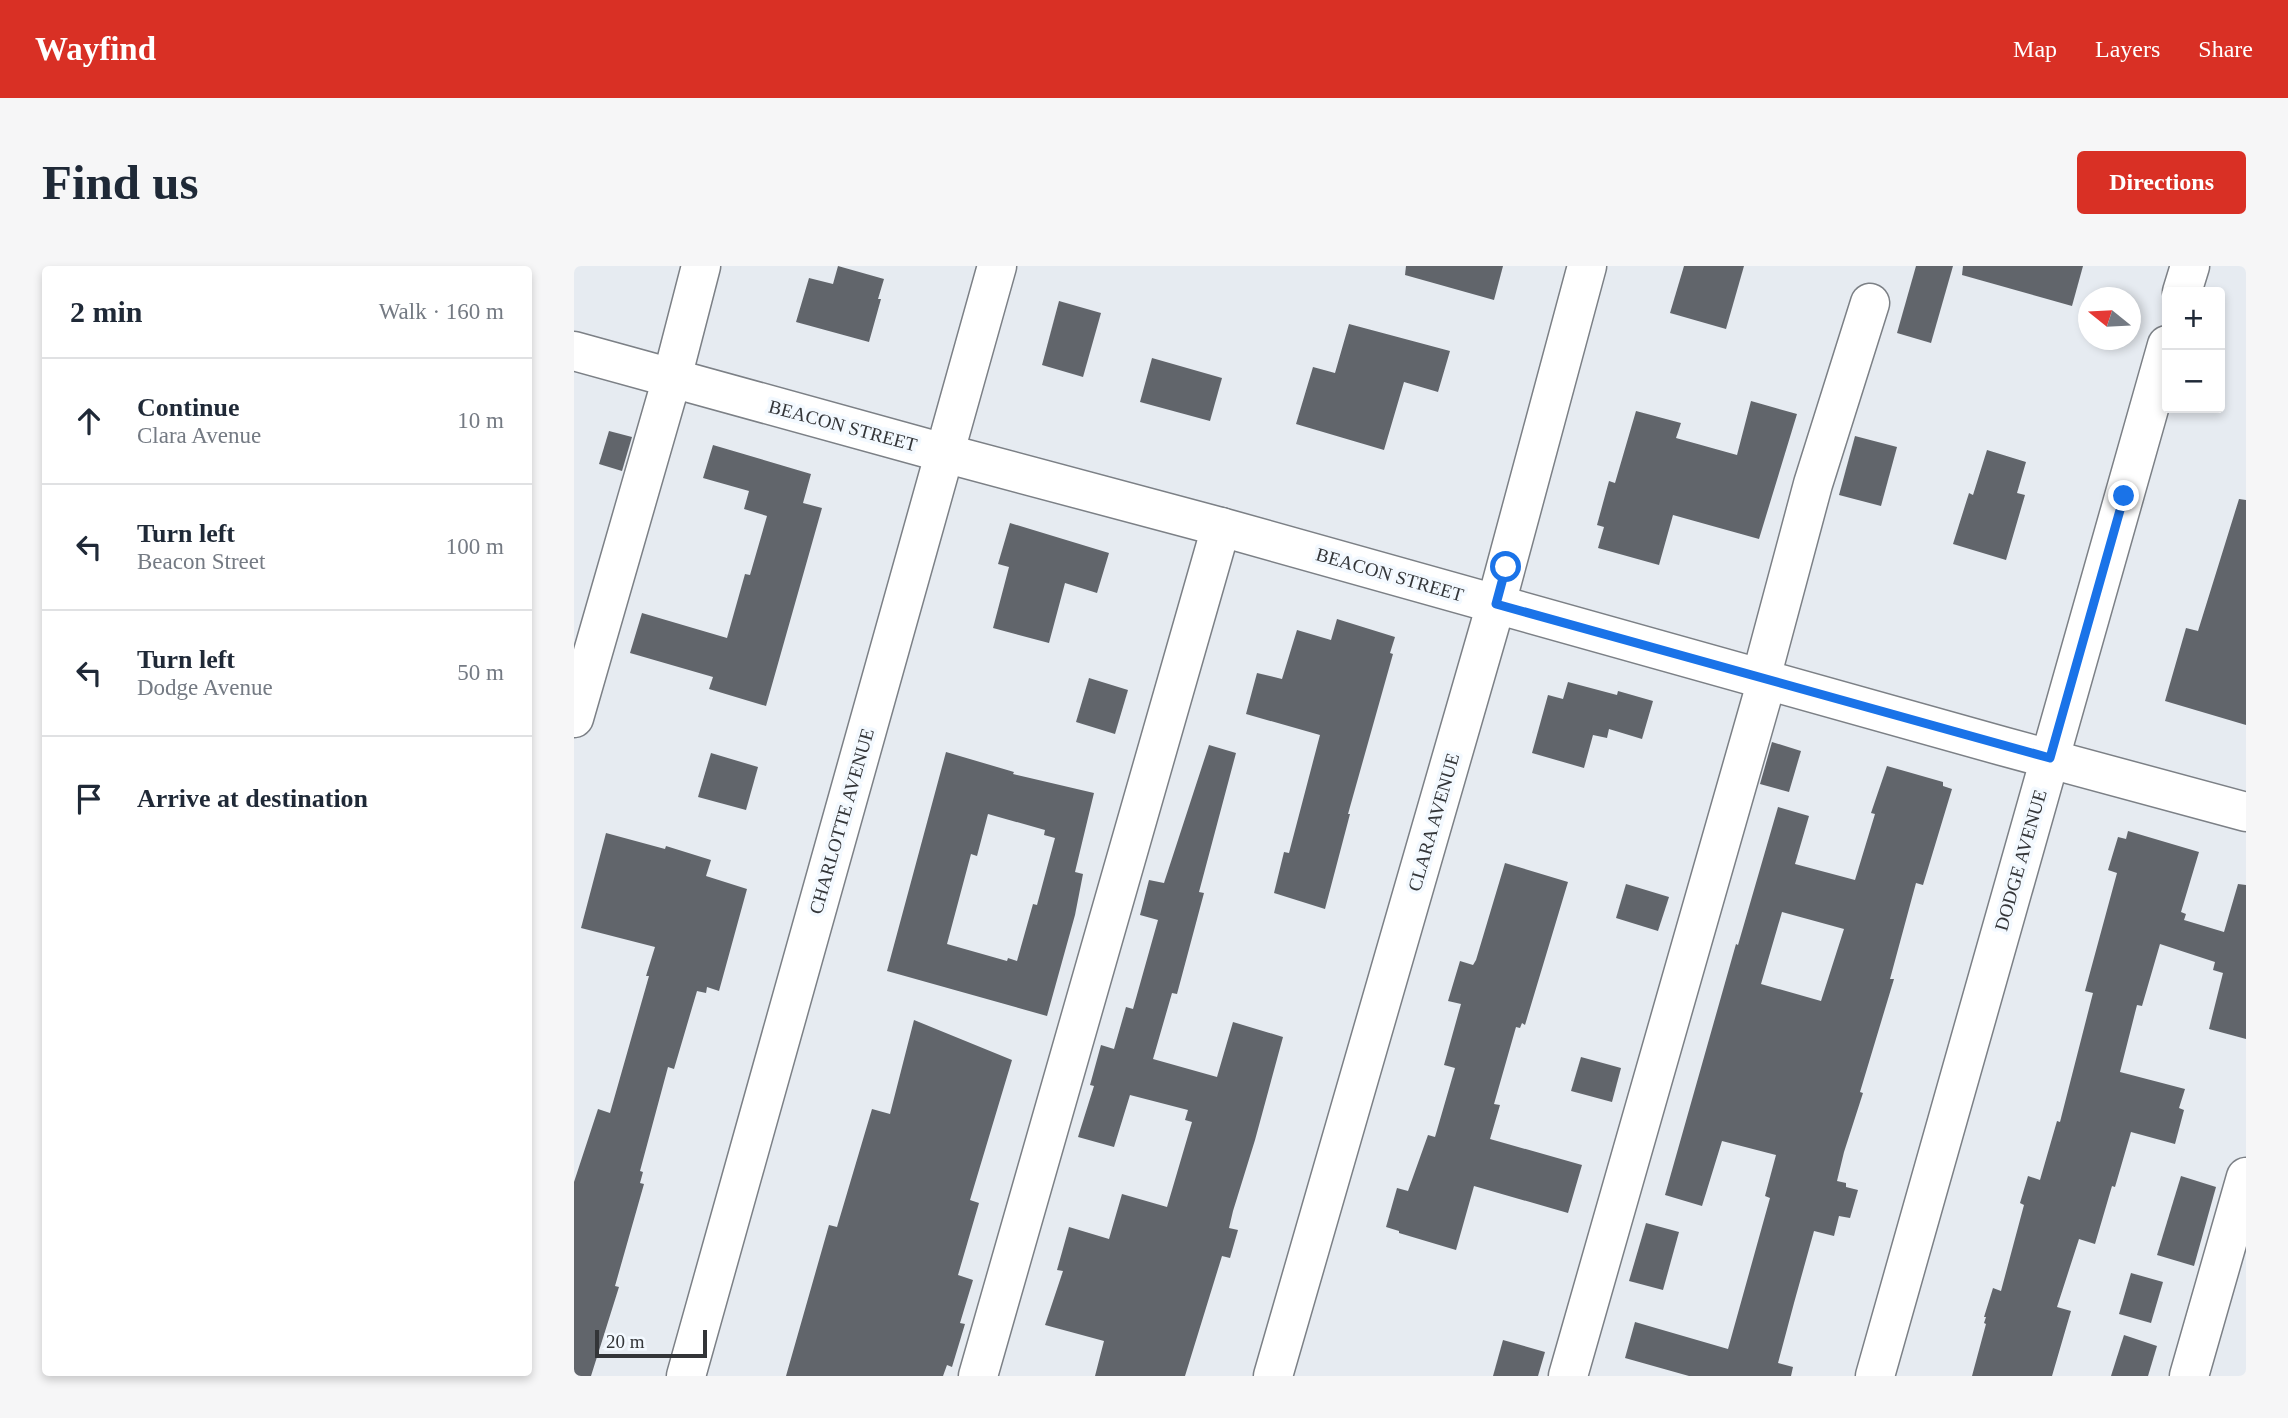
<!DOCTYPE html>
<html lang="en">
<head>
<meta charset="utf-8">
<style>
	:root { --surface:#fff; --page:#f6f6f7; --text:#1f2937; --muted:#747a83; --line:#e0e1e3; --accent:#d93025 }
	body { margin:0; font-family:"Times New Roman",serif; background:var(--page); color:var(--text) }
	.controls { position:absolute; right:21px; top:21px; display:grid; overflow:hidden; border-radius:7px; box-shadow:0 4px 10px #0003 }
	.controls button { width:63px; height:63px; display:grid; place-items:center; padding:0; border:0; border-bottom:2px solid var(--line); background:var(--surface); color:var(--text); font:35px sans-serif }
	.compass { position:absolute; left:1504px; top:21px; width:63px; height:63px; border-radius:50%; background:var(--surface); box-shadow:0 4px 10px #0003; rotate:288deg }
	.scale { position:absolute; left:21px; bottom:18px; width:112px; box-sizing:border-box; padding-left:7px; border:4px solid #333538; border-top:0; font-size:19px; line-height:24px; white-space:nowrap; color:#333538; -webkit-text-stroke:5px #f3f9ff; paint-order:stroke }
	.stop { position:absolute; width:21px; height:21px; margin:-16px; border:5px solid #1a73e8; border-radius:50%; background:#fff }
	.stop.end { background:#1a73e8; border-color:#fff; box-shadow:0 2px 7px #0008 }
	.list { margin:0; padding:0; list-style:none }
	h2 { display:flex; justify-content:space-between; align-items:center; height:91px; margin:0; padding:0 28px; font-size:30px }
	h2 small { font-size:23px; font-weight:400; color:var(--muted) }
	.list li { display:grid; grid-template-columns:46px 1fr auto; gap:21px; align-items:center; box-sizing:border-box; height:126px; padding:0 28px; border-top:2px solid var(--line) }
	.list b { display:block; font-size:26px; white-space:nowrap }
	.list p { margin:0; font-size:23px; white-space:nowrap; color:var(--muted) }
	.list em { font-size:23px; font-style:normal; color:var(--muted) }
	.icon { flex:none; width:38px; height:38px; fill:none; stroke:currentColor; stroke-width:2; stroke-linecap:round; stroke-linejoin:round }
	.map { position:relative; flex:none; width:1672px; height:1110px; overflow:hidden; border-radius:7px }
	header { display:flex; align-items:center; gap:42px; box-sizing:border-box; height:98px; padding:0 35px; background:var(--accent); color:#fff }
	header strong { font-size:33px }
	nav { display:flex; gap:38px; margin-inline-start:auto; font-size:24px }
	.intro { display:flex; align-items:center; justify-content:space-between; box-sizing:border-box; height:168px; padding:0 42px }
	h1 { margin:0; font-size:49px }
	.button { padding:18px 32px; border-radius:7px; background:var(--accent); color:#fff; font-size:24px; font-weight:700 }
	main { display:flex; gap:42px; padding:0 42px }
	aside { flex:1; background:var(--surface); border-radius:7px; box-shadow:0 4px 10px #0003 }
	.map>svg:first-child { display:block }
	.building { fill:#61656b; fill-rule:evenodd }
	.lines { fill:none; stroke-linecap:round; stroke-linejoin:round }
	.minor-casing { stroke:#7c8086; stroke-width:41 }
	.minor { stroke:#fff; stroke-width:38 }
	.route { stroke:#1a73e8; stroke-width:9 }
	.labels { text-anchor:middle; stroke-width:7; stroke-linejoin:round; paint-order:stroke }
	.street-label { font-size:19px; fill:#333538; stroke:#f3f9ff }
</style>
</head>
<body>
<header>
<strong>Wayfind</strong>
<nav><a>Map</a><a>Layers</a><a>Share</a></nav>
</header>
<div class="intro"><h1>Find us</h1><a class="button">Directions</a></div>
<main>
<aside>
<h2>2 min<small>Walk · 160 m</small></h2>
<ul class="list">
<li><svg class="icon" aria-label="ahead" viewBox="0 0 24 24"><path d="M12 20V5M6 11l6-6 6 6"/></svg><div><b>Continue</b><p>Clara Avenue</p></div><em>10 m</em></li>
<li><svg class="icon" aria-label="left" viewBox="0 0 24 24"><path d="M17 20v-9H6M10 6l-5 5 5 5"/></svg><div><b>Turn left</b><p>Beacon Street</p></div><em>100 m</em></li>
<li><svg class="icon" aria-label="left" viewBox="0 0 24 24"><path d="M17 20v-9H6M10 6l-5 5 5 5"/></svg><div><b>Turn left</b><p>Dodge Avenue</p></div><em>50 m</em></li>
<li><svg class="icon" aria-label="arrive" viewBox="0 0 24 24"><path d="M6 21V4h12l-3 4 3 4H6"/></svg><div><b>Arrive at destination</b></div></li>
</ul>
</aside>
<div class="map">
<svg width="1672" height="1110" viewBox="0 0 1672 1110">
	<rect width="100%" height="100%" fill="#e6ebf1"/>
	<g class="building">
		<polygon points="264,0 310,13 304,33 307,33 295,76 222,56 235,12 259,18"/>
		<polygon points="832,0 929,0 920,34 831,9"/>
		<polygon points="1110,0 1170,0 1152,63 1096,47"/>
		<polygon points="1342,0 1379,0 1357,77 1323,67"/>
		<polygon points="1389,0 1509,0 1498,40 1388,9"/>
		<polygon points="485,35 527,47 509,111 468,99"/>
		<polygon points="775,58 876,85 864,126 830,116 810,184 722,158 739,101 761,107"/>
		<polygon points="578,92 648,112 636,155 566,136"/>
		<polygon points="1177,135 1223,148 1185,273 1099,249 1085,299 1024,282 1030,261 1023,259 1035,215 1041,217 1062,145 1107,157 1102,172 1163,189"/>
		<polygon points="35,165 58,171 48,205 25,198"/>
		<polygon points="1281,170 1323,181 1307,240 1265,229"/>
		<polygon points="139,179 237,208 229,237 248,242 192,440 135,423 139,411 56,387 68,347 153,372 171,308 176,309 193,250 170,243 175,225 129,212"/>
		<polygon points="1413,184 1452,196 1443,227 1451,229 1432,294 1379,278 1395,227 1399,229"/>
		<polygon points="1665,233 1672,234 1672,459 1591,435 1612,362 1624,365"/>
		<polygon points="436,257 535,287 523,327 491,317 475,377 419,362 435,301 424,298"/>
		<polygon points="763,353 821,371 816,387 819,388 774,548 776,548 751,643 700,627 710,586 715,587 746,469 672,448 683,407 708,413 723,364 757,374"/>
		<polygon points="515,412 554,424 541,468 502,456"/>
		<polygon points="994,416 1043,429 1044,425 1079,435 1068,473 1035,463 1033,472 1019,469 1010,502 958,487 974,429 989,433"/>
		<polygon points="1198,476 1227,485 1215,526 1186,518"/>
		<polygon points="635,479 662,487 625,626 630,627 603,728 598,727 579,793 643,811 659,756 709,771 681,874 659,945 655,962 664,964 656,992 648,990 611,1110 521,1110 530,1075 471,1059 489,1005 483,1004 495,961 535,973 548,928 593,941 618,856 611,854 614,844 556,829 540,881 504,871 520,820 516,819 527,779 540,783 552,741 559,743 584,654 566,649 575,614 590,617"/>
		<path d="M372 486 440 506 439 508 520 527 501 606 509 608 501 649 473 750 313 705ZM414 548 471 564 470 569 481 572 463 639 459 638 443 695 434 692 433 695 373 678 397 588 403 590Z"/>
		<polygon points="137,487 184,501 172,544 124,531"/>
		<path d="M1313 500 1369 516V520L1378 523 1349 619 1342 617 1316 713H1320L1286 826 1289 827 1270 886 1263 915 1272 917V921L1284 924 1276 952 1265 950 1260 970 1240 965 1220 1037 1204 1097 1219 1101 1217 1110H1115L1051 1092 1061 1056 1154 1083 1196 932 1191 930 1202 889 1148 875 1128 940 1091 929 1162 678 1164 679 1204 541 1235 550 1221 598 1281 614 1301 548 1297 547ZM1208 646 1270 663 1247 735 1187 718Z"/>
		<polygon points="1554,565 1625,586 1607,646 1612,648 1610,654 1650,666 1664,618 1672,619 1672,773 1635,763 1649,707 1639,704 1641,696 1586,678 1568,740 1563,739 1546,806 1611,823 1605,842 1610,844 1601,878 1557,866 1541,921 1538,920 1521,978 1505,973 1483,1041 1497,1045 1478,1110 1398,1110 1412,1058 1410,1057 1412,1051 1410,1051 1419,1022 1427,1025 1450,939 1446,937 1454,910 1466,914 1483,855 1486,856 1519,727 1511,725 1543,607 1534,604 1544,571 1552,573"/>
		<polygon points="32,567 91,583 92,580 137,594 132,610 173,623 145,725 133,721 132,727 123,725 100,803 94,801 66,905 69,906 66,917 70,918 41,1020 45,1021 17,1110 0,1110 0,916 24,843 36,847 75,710 72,710 81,681 7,662"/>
		<polygon points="931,597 994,616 951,759 948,757 946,762 942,761 920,838 926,839 916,873 1008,899 994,947 900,920 882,984 825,967 825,965 812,961 823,922 834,925 854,869 861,871 881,802 870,799 887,738 874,735 886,695 899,699 902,694"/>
		<polygon points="1052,618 1095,631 1084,665 1042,652"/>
		<polygon points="340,754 438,794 396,934 405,937 384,1009 399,1014 386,1057 391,1058 378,1101 373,1099 369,1110 212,1110 255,959 263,961 298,843 316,848"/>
		<polygon points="1007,791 1047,802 1038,836 997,825"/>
		<polygon points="1607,910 1642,921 1620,1000 1583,989"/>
		<polygon points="1072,957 1105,966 1089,1024 1055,1015"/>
		<polygon points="1557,1007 1589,1016 1577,1057 1545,1048"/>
		<polygon points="1550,1069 1583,1080 1574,1110 1537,1110"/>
		<polygon points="929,1074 971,1086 964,1110 919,1110"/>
	</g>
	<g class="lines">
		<defs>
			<g id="minor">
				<polyline points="1608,26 1616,0"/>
				<polyline points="0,85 370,187 647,261 1428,480 1672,546"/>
				<polyline points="1187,412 1239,218 1296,37"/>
				<polyline points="0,452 98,112 127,0"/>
				<polyline points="112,1110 423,0"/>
				<polyline points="404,1110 647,261"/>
				<polyline points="699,1110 922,338 1013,0"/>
				<polyline points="994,1110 1193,414"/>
				<polyline points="1301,1110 1593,79"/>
				<polyline points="1615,1110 1672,911"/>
			</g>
		</defs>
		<use href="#minor" class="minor-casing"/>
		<use href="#minor" class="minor"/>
	</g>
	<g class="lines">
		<polyline class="route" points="932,301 922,338 1476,492 1550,230"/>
	</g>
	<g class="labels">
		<g class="street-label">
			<text transform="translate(269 159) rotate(15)" y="7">BEACON STREET</text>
			<text transform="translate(816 308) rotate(16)" y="7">BEACON STREET</text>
			<text transform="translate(267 555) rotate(-74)" y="7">CHARLOTTE AVENUE</text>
			<text transform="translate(859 556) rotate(-74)" y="7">CLARA AVENUE</text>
			<text transform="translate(1446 594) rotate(-74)" y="7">DODGE AVENUE</text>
		</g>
	</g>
</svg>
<div class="controls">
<button>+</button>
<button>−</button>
</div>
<svg class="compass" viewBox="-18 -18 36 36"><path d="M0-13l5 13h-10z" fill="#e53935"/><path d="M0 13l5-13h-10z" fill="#747a83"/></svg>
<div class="scale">20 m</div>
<div class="stop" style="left:932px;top:301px"></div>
<div class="stop end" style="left:1550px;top:230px"></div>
</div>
</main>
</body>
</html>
